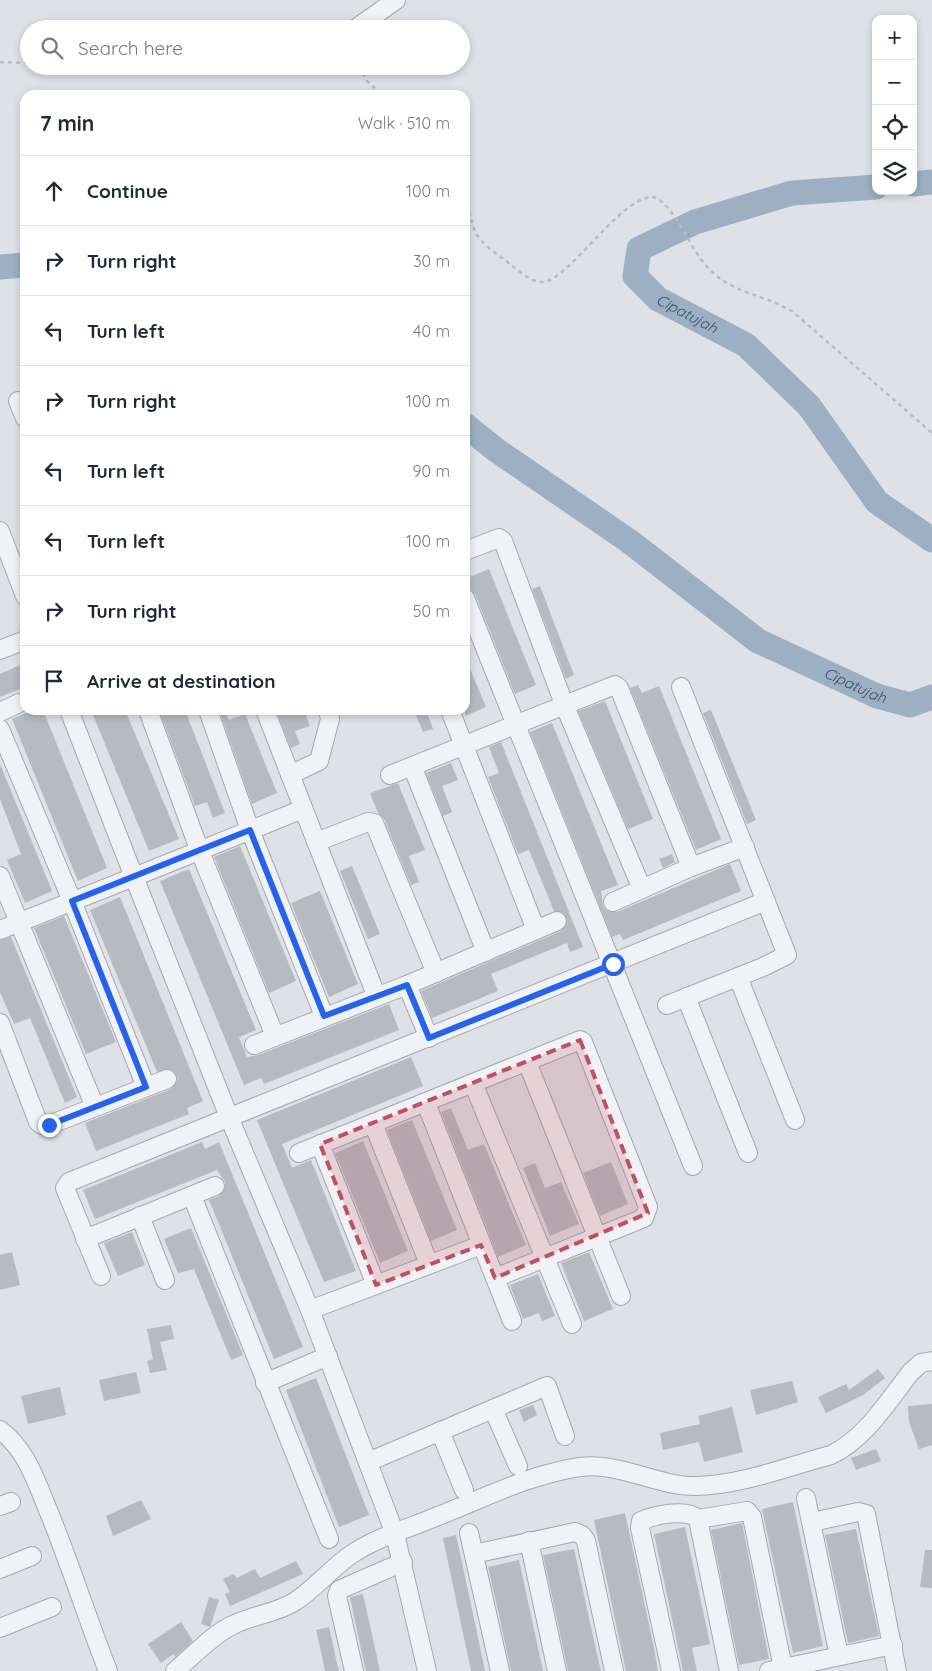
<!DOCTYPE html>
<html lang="en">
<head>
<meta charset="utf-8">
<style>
	:root { --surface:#fff; --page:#f2f2f3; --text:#1f2937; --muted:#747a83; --line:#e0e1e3 }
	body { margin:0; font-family:Quicksand,sans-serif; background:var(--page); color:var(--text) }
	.controls { position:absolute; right:15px; top:15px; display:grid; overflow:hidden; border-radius:10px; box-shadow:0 2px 8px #0003 }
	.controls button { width:45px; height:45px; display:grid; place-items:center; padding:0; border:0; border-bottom:1px solid var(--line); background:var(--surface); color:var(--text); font:25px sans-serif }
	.stop { position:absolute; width:15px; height:15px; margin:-11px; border:4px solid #2563eb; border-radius:50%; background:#fff }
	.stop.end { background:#2563eb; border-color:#fff; box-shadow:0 1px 5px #0008 }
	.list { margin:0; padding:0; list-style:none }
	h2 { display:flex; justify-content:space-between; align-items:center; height:65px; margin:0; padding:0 20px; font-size:21px }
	h2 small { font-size:16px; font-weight:400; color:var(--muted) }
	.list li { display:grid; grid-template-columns:32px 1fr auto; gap:15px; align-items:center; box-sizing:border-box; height:70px; padding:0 20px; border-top:1px solid var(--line) }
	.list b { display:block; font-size:19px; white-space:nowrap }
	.list em { font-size:16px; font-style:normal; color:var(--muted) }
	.icon { flex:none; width:28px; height:28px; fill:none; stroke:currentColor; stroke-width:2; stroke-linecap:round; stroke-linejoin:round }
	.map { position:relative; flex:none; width:932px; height:1671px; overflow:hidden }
	.search { position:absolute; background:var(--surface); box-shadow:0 2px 8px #0003; left:20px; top:20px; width:450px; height:55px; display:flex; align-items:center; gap:12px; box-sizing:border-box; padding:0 18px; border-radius:28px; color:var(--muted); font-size:19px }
	.panel { position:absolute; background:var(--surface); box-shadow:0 2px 8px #0003; left:20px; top:90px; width:450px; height:625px; border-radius:15px }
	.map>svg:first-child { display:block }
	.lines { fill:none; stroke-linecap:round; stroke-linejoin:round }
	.river { stroke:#9dafc3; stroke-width:25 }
	.building { fill:#b6bbc2 }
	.minor-casing { stroke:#a4a8af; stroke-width:20 }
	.path { stroke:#b8bcc1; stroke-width:2.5; stroke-dasharray:4 4; stroke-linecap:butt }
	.minor { stroke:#f0f2f5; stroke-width:18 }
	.route { stroke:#2563eb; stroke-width:6 }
	.marked { fill:#bf4f61; fill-opacity:0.2; stroke:#bf4f61; stroke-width:4; stroke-dasharray:10 6; stroke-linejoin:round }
	.labels { text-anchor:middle; stroke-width:5; stroke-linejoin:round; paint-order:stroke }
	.water-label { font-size:15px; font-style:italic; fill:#384f6b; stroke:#edf0f4 }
</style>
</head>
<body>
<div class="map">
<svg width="932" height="1671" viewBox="0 0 932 1671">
	<rect width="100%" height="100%" fill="#dee1e6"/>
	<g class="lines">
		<g class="river">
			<polyline points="913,184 932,182"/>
			<path id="s1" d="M876 187 792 193 695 222 639 249 635 276 658 299 746 345 809 406 877 502 932 540"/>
			<polyline points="0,267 25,265"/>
			<path id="s2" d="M465 425 496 450 629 541 758 641 877 696 910 705 932 697"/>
		</g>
	</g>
	<g class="building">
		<polygon points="489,569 536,685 515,694 475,594 469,588 465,579"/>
		<polygon points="540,586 574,675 566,679 532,589"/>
		<polygon points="465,657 486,707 465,716"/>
		<polygon points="25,663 25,687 0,697 0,674"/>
		<polygon points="638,685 642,693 659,686 721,839 696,850 630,688"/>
		<polygon points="605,701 653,819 628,829 578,711"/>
		<polygon points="33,710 43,710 107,868 78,881 12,719"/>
		<polygon points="91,710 125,710 179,839 149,851"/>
		<polygon points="159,710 185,710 225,813 213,818 207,802 195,806"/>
		<polygon points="219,710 225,710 229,720 245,714 277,793 252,804"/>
		<polygon points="276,710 304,710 310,726 295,731 300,744 291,748"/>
		<polygon points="414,710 426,710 433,729 423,732"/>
		<polygon points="711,710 756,820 747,824 703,713"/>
		<polygon points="552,723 618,885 601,891 603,906 606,910 617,912 730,864 741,891 623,940 620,934 612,937 530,732"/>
		<polygon points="501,742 583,947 570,952 567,943 491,974 498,991 432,1018 421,991 561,931 567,923 564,913 554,911 529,850 518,854 488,777 499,773 489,747"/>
		<polygon points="451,763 458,780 442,786 452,812 443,816 426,773"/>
		<polygon points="0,764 52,891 25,903 7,860 21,854 0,799"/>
		<polygon points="398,783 425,850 409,856 419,882 411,885 384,819 378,813 370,793"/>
		<polygon points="240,846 296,981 269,993 214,857"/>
		<polygon points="672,854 675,862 663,868 659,859"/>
		<polygon points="352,866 380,934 368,939 340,871"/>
		<polygon points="189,869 256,1030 239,1037 247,1057 258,1055 389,1004 399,1030 264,1084 261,1078 244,1085 160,881"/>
		<polygon points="320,891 358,984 329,997 291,903"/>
		<polygon points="120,897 203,1101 187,1108 189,1114 96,1151 85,1123 171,1089 178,1080 174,1071 169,1069 157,1072 90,910"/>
		<polygon points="64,916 116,1042 86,1054 34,928"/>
		<polygon points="11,937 77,1097 65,1103 30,1018 14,1024 0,992 0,940"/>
		<polygon points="411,1057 423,1086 282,1144 292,1168 311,1160 356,1271 324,1282 257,1120"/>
		<polygon points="451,1108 468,1150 484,1144 526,1245 498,1257 441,1112"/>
		<polygon points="412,1120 457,1230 431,1241 387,1130"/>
		<polygon points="363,1141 408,1251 380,1263 335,1153"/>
		<polygon points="202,1142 205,1149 219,1142 303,1347 274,1359 209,1200 219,1196 225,1188 225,1182 217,1170 95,1219 83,1190"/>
		<polygon points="611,1162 628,1204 600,1216 583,1173"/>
		<polygon points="535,1163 545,1188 561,1182 579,1224 550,1236 523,1168"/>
		<polygon points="191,1228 243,1355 231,1360 194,1269 178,1273 164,1239"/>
		<polygon points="132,1232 145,1265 118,1276 104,1243"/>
		<polygon points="12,1252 20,1285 0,1290 0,1255"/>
		<polygon points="589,1252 613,1309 584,1321 561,1263"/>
		<polygon points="538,1274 555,1316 542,1321 539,1313 523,1319 510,1285"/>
		<polygon points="171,1325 174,1339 160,1342 167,1370 150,1373 147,1361 153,1359 147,1329"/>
		<polygon points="878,1369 885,1378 863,1395 826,1413 818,1397 846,1384 849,1390"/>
		<polygon points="136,1372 141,1393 104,1401 99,1380"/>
		<polygon points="316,1378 369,1515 339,1527 286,1390"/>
		<polygon points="792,1381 798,1402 756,1415 750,1390"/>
		<polygon points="60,1387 66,1415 28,1424 21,1396"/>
		<polygon points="932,1404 932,1445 919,1449 909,1422 908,1406"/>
		<polygon points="533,1405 537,1415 524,1422 519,1410"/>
		<polygon points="732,1407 743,1452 704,1462 699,1442 663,1450 660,1433 700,1424 698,1416"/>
		<polygon points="876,1449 881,1461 856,1470 851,1458"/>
		<polygon points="141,1500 151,1519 113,1536 106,1516"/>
		<polygon points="793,1502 823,1646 793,1653 762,1509"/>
		<polygon points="625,1513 654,1648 658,1671 626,1671 598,1539 594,1520"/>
		<polygon points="742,1523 769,1659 739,1665 711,1530"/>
		<polygon points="685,1527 710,1644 692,1648 697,1671 683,1671 654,1534"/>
		<polygon points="856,1529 879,1636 848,1643 825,1535"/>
		<polygon points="456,1535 472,1609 485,1671 471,1671 443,1538"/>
		<polygon points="574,1549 596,1650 601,1671 568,1671 543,1555"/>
		<polygon points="925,1550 932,1550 932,1588 920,1587"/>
		<polygon points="519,1560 524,1583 543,1671 511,1671 499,1615 488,1567"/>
		<polygon points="296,1561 303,1574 230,1606 225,1594 230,1592 223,1579 234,1574 237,1578 255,1569 260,1578"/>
		<polygon points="363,1594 365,1603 380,1671 366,1671 360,1645 350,1597"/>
		<polygon points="209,1597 219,1600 210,1627 201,1624"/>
		<polygon points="181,1622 193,1641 175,1657 173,1654 161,1663 148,1644"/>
		<polygon points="329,1627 336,1659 339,1671 325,1671 322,1656 316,1630"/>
	</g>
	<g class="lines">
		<defs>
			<g id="minor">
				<polyline points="355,29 396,0"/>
				<polyline points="18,401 25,418"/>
				<polyline points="0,531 25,596"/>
				<polyline points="465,551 499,538 503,541 564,704 642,889"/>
				<polyline points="465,598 693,1166"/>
				<polyline points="0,650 25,640"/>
				<polyline points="69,710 134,877 303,809"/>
				<polyline points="148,710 199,849 275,1036"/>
				<polyline points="208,710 250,830 324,1016"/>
				<polyline points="265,710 376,995"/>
				<polyline points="0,712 19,703"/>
				<polyline points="0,729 72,901 146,1087"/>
				<polyline points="412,766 486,952"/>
				<polyline points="290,775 319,761 330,719 328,710"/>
				<polyline points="390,775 615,685 619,688 691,867"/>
				<polyline points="316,842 368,822 374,823 436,973"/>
				<polyline points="0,876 95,1107"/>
				<polyline points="613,902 691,867 745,847"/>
				<polyline points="0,930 134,877 229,1117 310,1310 395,1534 427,1671"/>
				<polyline points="536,930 557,921"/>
				<polyline points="738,977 795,1120"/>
				<polyline points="686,997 748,1153"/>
				<polyline points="667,1005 763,967 787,955 681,687"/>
				<polyline points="0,1023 38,1122 42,1125 49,1125 167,1079"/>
				<polyline points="429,1038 407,985 536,930 450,710"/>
				<polyline points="254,1045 407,985"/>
				<polyline points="527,1062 621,1296"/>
				<polyline points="473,1083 572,1324"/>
				<polyline points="426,1103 512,1321"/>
				<polyline points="373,1123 429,1264"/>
				<polyline points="320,1144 376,1285"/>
				<polyline points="299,1153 580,1040 583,1042 648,1207 644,1218 495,1278"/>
				<polyline points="192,1196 329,1539"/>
				<polyline points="140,1216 165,1280"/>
				<polyline points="85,1239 215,1186"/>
				<polyline points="101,1276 65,1188 69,1182 766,901"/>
				<polyline points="310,1310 481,1245"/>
				<polyline points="265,1383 328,1356"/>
				<polyline points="493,1409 518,1466"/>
				<path d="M0 1430C26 1449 36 1481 48 1510 70 1563 87 1618 108 1671"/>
				<polyline points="440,1431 464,1490"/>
				<polyline points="368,1462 547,1386 565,1436"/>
				<polyline points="806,1498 839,1656"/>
				<polyline points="0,1506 11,1502"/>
				<polyline points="698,1519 729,1671"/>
				<polyline points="812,1522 858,1512 866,1514 897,1671"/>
				<polyline points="469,1533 500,1671"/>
				<polyline points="529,1541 557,1671"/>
				<polyline points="474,1554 575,1532 582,1535 586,1541 614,1671"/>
				<polyline points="0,1569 32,1556"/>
				<polyline points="0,1628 52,1607"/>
				<path d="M175 1671C192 1657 212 1635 231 1626 251 1615 275 1614 294 1602 315 1589 331 1568 352 1554 377 1537 410 1528 438 1516 484 1498 531 1474 580 1467 620 1462 656 1486 695 1486 739 1486 789 1466 831 1455 866 1438 888 1401 911 1372L921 1363 932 1361"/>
				<polyline points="354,1671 337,1596 339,1590 403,1562"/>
				<path d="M671 1671 640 1528 641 1521C654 1515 687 1508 698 1519L747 1511 752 1517 783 1668"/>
				<polyline points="769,1671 893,1645"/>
			</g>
		</defs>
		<use href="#minor" class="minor-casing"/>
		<g class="path">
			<polyline points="0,62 29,63"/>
			<polyline points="359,66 367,81 382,95"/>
			<path d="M465 196C470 208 470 222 476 233 483 246 499 255 510 264 518 270 532 283 543 282 570 280 627 187 657 198 679 214 687 243 704 263 728 294 763 293 793 312L932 433"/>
		</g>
		<use href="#minor" class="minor"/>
	</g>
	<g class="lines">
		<polyline class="route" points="49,1125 146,1087 72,901 250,830 324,1016 407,985 429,1038 613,964"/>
	</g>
	<path class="marked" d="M580 1040 648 1213 495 1278 481 1245 376 1285 320 1144Z"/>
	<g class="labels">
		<g class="water-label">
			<text dy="5" stroke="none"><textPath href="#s1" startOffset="340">Cipatujah</textPath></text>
			<text dy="5" stroke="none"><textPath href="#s2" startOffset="471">Cipatujah</textPath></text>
		</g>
	</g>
</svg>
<div class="controls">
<button>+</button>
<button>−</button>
<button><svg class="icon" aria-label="locate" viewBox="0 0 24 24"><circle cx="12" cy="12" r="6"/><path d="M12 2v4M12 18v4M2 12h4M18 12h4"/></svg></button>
<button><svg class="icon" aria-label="layers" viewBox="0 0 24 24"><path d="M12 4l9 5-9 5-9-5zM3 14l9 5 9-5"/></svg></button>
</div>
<div class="stop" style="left:613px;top:964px"></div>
<div class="stop end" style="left:49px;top:1125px"></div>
<div class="search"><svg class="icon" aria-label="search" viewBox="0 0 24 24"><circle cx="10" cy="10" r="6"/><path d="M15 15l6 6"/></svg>Search here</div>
<section class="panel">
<h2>7 min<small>Walk · 510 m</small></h2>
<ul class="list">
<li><svg class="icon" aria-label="ahead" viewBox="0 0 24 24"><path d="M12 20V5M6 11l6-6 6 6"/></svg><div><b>Continue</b></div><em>100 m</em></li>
<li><svg class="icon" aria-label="right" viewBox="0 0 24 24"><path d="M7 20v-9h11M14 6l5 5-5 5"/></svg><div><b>Turn right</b></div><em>30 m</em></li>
<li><svg class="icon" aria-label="left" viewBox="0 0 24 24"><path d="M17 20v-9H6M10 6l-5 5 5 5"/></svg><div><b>Turn left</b></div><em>40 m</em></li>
<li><svg class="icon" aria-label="right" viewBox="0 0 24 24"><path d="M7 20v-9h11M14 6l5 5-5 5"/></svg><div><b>Turn right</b></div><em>100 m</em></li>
<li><svg class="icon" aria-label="left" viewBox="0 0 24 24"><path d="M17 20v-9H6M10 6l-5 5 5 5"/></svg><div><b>Turn left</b></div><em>90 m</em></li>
<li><svg class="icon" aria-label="left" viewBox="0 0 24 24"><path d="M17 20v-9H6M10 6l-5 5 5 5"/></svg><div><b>Turn left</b></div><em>100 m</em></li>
<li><svg class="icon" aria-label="right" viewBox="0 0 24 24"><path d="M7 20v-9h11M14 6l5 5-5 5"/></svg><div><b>Turn right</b></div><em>50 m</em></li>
<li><svg class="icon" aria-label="arrive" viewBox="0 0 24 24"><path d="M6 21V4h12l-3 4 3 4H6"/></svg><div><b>Arrive at destination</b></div></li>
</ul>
</section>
</div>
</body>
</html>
